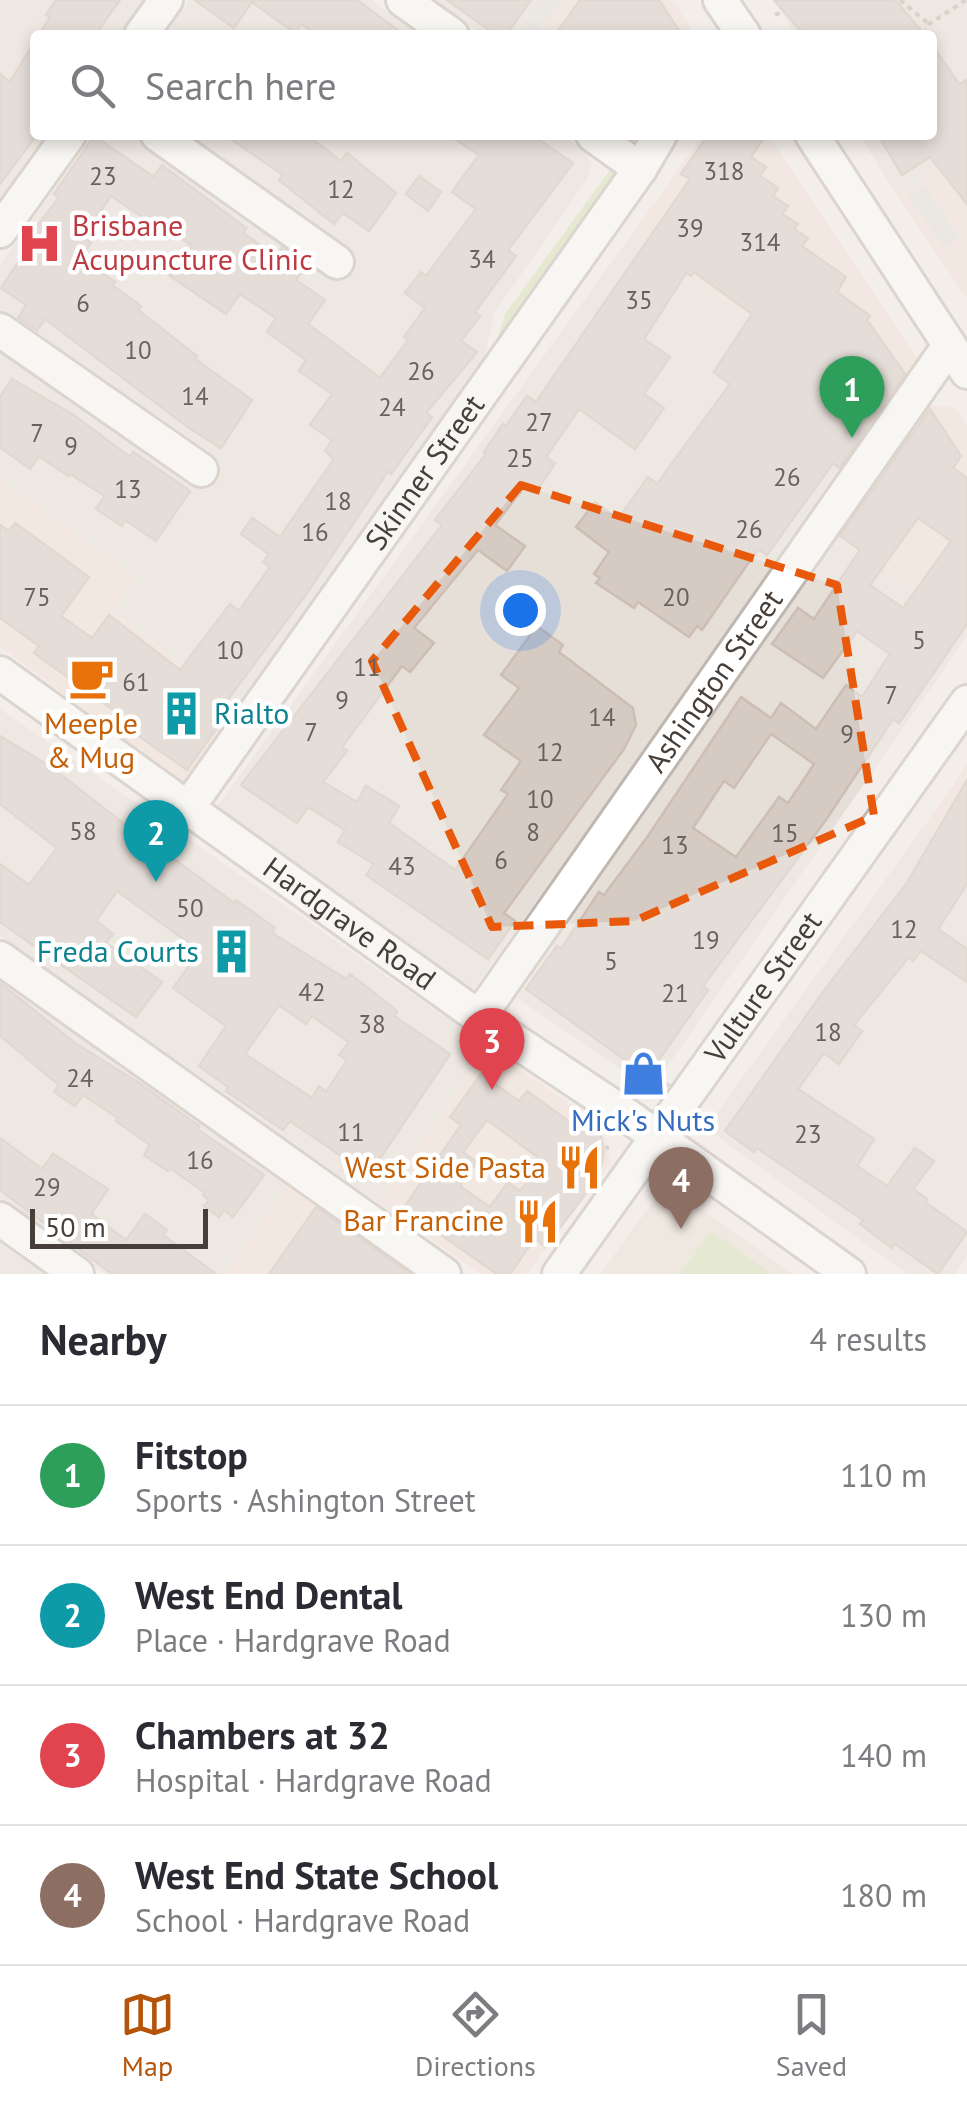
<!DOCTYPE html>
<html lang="en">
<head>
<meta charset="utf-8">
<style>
	:root { --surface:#fff; --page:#f7f7f7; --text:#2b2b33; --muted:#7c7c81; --line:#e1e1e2; --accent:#b45309 }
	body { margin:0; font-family:"PT Sans",sans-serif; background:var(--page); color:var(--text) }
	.scale { position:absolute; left:30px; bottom:25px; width:178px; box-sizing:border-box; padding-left:10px; border:5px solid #463e38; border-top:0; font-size:28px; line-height:35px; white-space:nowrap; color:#463e38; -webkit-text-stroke:8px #fff; paint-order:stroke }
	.you { position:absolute; left:520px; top:610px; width:35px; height:35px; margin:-25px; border:8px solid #fff; border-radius:50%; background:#1a73e8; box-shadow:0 0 0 15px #1a73e833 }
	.badge { display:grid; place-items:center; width:65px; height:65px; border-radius:50%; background:var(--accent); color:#fff; font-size:32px; font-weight:700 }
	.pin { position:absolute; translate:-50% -82px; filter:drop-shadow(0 2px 5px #0008) }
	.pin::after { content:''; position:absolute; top:52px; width:35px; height:30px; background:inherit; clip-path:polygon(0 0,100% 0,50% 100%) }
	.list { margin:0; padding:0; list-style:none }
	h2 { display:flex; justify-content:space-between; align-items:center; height:130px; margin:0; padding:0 40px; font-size:42px }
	h2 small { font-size:32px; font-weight:400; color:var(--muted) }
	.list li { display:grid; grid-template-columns:65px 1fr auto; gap:30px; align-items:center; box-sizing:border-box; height:140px; padding:0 40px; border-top:2px solid var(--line) }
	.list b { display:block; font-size:38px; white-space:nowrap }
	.list p { margin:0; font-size:32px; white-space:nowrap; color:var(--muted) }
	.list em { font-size:32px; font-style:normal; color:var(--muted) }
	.icon { flex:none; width:55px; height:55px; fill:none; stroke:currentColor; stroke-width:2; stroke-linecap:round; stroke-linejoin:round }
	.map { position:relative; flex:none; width:967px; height:1274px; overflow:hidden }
	.search { position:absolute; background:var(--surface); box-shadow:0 5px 15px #0003; left:30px; right:30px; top:30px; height:110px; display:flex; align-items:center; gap:25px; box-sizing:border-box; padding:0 35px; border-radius:10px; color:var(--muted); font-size:38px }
	.sheet { height:690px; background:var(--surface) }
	nav { display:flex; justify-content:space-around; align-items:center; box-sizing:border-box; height:140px; border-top:2px solid var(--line); background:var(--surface); font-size:28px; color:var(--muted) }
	nav a { display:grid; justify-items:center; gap:5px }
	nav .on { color:var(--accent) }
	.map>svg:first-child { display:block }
	.residential { fill:#e6dfd8 }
	.commercial { fill:#f2e1d7 }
	.education { fill:#eae0d5 }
	.green { fill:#d8e2b7 }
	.parking { fill:#e2dfdd }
	.building { fill:#d6cbc3; stroke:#cdbeb4; stroke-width:2.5; fill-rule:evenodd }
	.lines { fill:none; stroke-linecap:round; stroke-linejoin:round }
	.minor-casing { stroke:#c0b7b0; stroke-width:38 }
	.path { stroke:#bdada0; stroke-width:4; stroke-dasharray:5 5; stroke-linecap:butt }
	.minor { stroke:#fff; stroke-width:32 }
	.marked { fill:none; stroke:#e8590c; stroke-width:8; stroke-dasharray:20 12; stroke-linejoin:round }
	.labels { text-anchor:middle; stroke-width:9; stroke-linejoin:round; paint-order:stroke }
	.number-label { font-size:25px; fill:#6a615b }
	.health-label { font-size:30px; fill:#be3a42; stroke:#fff; text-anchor:start }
	.street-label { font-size:30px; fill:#463e38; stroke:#fff }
	.culture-label { font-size:30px; fill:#0d838f; stroke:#fff; text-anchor:start }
	.food-label { font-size:30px; fill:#c56008; stroke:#fff; text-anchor:end }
	.shop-label { font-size:30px; fill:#366cbe; stroke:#fff }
</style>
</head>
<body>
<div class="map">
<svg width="967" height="1274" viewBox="0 0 967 1274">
	<rect width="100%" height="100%" fill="#f3eee9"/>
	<g class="residential">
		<polygon points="0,0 149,0 123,35 35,35 35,135 51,135 0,205"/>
		<polygon points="189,0 371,0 420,35 164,35"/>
		<polygon points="434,0 540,0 514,35 483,35"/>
		<polygon points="774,0 967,0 967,150 898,197 859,135 932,135 932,35 796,35"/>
		<polygon points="93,135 561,135 586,152 591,165 588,178 495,312 483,360 239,706 112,611 137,577 0,480 0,265"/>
		<polygon points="632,234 750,318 714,372 843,471 473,990 217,807"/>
		<polygon points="836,537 967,631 967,636 651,1090 517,998"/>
		<polygon points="0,709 489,1047 379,1203 0,936"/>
		<polygon points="922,829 967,858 967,1256 954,1274 907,1274 706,1128"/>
		<polygon points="0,974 294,1177 225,1274 105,1274 0,1199"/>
		<polygon points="0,1243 44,1274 0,1274"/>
	</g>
	<g class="commercial">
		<polygon points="540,0 672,0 693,31 690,35 514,35"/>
		<polygon points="703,135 769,135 920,363 843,471 714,372 749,317 632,234"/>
		<polygon points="967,149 967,299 898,197"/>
		<polygon points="930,406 954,406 967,426 967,631 836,537"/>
		<polygon points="0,480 137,577 112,612 239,706 184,783 0,647"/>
		<polygon points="967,764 967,858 922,829"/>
		<polygon points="489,1047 602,1126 611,1162 527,1274 480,1274 379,1203"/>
		<polygon points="294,1177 430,1274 225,1274"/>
	</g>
	<polygon class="education" points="666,1184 793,1274 600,1274"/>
	<g class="green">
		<polygon points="612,167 618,173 496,353 496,343 505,314"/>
		<polygon points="711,1231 772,1274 680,1274"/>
	</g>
	<g class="parking">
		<polygon points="540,0 561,0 535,35 515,35"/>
		<polygon points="924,185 960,237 944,248 908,196"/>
	</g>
	<g class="building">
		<polygon points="56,0 120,0 95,35 39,35 50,17 46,15"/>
		<polygon points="195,0 357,0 404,35 317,35 301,24 295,33 252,2 234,28"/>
		<polygon points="447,0 531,0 506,35 496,35"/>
		<polygon points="580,0 659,0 682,35 555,35"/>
		<polygon points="774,0 895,0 925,35 804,35"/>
		<polygon points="35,41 35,137 0,184 0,74 10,82"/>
		<polygon points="932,45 959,84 967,80 967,204 930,157 902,175 878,135 932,135"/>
		<polygon points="225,135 307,135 341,161 347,153 396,193 369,231 343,213 334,224 279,180 283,175"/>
		<polygon points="449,135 532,135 573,163 508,250 516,256 475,312 480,316 461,341 477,352 426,413 432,417 391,474 388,471 307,593 226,702 232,707 187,770 126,727 130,722 34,653 39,646 0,618 0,525 9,531 15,523 89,577 61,616 92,638 109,615 180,670 230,604 239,611 270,567 263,562 269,554 241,534 252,518 280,537 334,459 325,451 332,440 310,425 332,394 299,371 306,360 267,332 276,318 240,294 226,314 170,276 192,246 159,222 156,226 111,196 83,236 91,243 80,258 115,282 112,285 141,306 138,310 197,356 195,359 252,400 221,448 189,428 45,319 37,330 18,318 26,305 1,288 27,249 22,245 59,198 54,194 94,136 154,177 162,165 246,228 243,233 276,256 282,247 306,265 296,280 325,300 308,324 380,378 408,340 404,337 425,308 405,293 421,272 426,276 476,209 452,192 479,155"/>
		<polygon points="708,135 766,135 751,157 766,167 760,176 778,188 773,196 788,206 782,214 798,224 794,229 808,238 802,246 846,277 837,292 870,316 867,320 905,374 839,468 833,463 767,555 758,549 702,630 697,626 689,637 638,602 634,608 596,583 600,578 594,574 609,552 576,527 595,502 618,519 648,477 657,484 730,384 714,372 752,314 694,272 691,276 686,273 644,339 670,357 644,394 664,408 635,449 579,409 546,457 555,463 538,489 528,482 495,525 525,546 507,571 478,550 414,628 434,643 410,672 402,666 342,747 347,751 323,782 357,802 366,786 399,806 389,823 455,870 508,794 501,790 521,761 484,735 519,688 501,675 537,626 563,645 559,652 633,708 636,725 624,749 504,913 515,921 488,959 366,875 374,864 338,842 345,830 308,807 297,823 241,785 442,525 435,520 486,454 484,452 503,424 506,426 527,396 536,402 690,179 681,174"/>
		<polygon points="419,176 441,192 428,211 406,194"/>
		<polygon points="12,379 75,416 130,457 133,452 190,491 156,541 125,520 122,526 96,509 105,496 70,474 68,476 39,456 30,469 0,447 0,397"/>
		<path d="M930 409 961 456 953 468 967 478V624L899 723 893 719 826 820 703 986 708 990 656 1064 662 1068 656 1076 669 1085 641 1096 624 1084 635 1067 526 989 557 946 561 949 599 892 604 895 648 836 741 697 771 718 781 703 816 729 846 685 862 697 890 654 857 631 823 678 772 644 798 608 814 619 860 550 840 536ZM918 518 951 541 903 608 870 585ZM771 734 814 764 788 803 779 797 736 857 693 828 724 781 734 788Z"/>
		<path d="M0 736 51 767 158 850 159 848 234 903 236 900 275 928 272 933 346 979 350 974 397 1011 394 1016 450 1054 369 1175 290 1121 283 1130 226 1091 228 1087 199 1066 226 1026 173 988 200 951 117 891 96 921 113 934 106 943 162 982 136 1017 0 922V864L29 885 57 848 0 804ZM279 1005 306 1024 312 1016 349 1042 339 1055 347 1060 326 1092 319 1086 312 1098 245 1054Z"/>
		<polygon points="967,780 967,884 938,929 967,949 967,982 921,951 913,961 909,957 854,1025 862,1031 839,1064 824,1053 798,1089 874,1139 857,1166 887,1186 915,1148 934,1161 913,1189 927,1199 925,1202 967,1232 938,1274 895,1244 892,1248 860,1224 863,1220 757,1148 754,1152 725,1131 823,992 907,883"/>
		<polygon points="0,983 75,1043 142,1085 199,1126 197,1129 264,1175 233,1217 224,1210 219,1217 204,1206 209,1200 203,1195 204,1192 170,1168 168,1171 144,1155 150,1145 116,1121 118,1118 83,1095 75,1106 54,1092 59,1085 0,1036"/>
		<path d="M481 1074 519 1101 527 1091 571 1123 578 1114 599 1129 604 1150 602 1164 594 1182 575 1208 545 1247 535 1238 510 1274H497L431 1228 429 1231 401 1212 461 1125 450 1117ZM487 1120 543 1161 520 1191 508 1182 490 1207 460 1186 477 1162 463 1152Z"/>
		<polygon points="0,1138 42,1169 53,1154 108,1189 91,1214 126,1240 145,1214 167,1230 163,1235 216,1274 112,1274 0,1190"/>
		<polygon points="316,1207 410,1274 269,1274"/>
	</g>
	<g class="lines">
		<defs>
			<g id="minor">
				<polyline points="403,0 452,35"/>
				<polyline points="720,0 744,35"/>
				<polyline points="141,35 166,0"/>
				<polyline points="158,135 337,262"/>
				<polyline points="593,135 640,169"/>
				<polyline points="812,135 967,372"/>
				<polyline points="0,231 69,135"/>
				<polyline points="0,330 201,470"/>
				<path id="s1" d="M0 673 479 1017 628 1116 849 1274"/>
				<path id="s2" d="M187 809 640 169 660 135"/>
				<polyline points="0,958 444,1274"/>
				<path id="s3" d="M479 1017 949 346"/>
				<polyline points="0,1219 77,1274"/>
				<path id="s4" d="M559 1274 967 702"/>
			</g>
		</defs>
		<use href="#minor" class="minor-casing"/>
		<g class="path">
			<polyline points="900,0 929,24"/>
			<polyline points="775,15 783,11"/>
			<polyline points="924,34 929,24 966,0"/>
			<polyline points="596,1151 609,1147"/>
		</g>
		<use href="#minor" class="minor"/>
	</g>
	<path d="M0 0H967V1274H0ZM521 485 837 585 874 816 634 921 492 927 372 661Z" fill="#f3eee9" fill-opacity=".55" fill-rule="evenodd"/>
	<path class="marked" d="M521 485 837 585 874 816 634 921 492 927 372 661Z"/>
	<defs>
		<symbol id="hospital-bare" viewBox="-9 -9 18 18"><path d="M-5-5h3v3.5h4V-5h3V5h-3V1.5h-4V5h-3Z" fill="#e0444e" stroke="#fff" stroke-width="2.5" paint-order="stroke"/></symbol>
		<symbol id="cafe-bare" viewBox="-9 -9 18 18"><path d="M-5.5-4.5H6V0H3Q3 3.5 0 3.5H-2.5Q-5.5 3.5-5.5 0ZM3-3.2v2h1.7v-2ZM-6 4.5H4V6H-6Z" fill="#e8710a" stroke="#fff" stroke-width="2.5" paint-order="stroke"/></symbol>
		<symbol id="building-bare" viewBox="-9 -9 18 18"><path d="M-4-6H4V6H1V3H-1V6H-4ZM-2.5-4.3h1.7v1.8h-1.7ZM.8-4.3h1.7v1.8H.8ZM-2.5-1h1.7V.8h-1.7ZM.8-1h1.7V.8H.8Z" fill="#0f9aa8" stroke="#fff" stroke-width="2.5" paint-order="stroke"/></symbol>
		<symbol id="shop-bare" viewBox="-9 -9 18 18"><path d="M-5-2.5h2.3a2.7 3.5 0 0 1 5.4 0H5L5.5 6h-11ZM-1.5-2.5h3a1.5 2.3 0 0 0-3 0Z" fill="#3f7fe0" stroke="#fff" stroke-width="2.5" paint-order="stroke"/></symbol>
		<symbol id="restaurant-bare" viewBox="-9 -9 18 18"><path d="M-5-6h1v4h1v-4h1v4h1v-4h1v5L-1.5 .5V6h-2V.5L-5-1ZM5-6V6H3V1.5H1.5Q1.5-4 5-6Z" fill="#e8710a" stroke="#fff" stroke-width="2.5" paint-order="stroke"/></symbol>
	</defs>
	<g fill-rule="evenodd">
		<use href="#hospital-bare" x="8" y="212" width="63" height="63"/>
		<use href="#cafe-bare" x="60" y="646" width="63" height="63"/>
		<use href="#building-bare" x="150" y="682" width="63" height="63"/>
		<use href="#building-bare" x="200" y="920" width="63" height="63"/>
		<use href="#shop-bare" x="612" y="1042" width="63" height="63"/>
		<use href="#restaurant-bare" x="548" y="1136" width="63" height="63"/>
		<use href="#restaurant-bare" x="506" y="1190" width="63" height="63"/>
	</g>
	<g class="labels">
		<g class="number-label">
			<text x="724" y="180">318</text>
			<text x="103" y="185">23</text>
			<text x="341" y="198">12</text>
			<text x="690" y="237">39</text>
			<text x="760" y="251">314</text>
			<text x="482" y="268">34</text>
			<text x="639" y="309">35</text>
			<text x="83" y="312">6</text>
			<text x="138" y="359">10</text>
			<text x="421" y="380">26</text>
			<text x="195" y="405">14</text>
			<text x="392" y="416">24</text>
			<text x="539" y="431">27</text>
			<text x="37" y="442">7</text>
			<text x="71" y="455">9</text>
			<text x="520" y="467">25</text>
			<text x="787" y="486">26</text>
			<text x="128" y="498">13</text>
			<text x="338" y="510">18</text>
			<text x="749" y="538">26</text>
			<text x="315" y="541">16</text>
			<text x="37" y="606">75</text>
			<text x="676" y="606">20</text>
			<text x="919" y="649">5</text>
			<text x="230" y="659">10</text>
			<text x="367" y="676">11</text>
			<text x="136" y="691">61</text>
			<text x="891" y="704">7</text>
			<text x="342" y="709">9</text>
			<text x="602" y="726">14</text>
			<text x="311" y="741">7</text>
			<text x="847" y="743">9</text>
			<text x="550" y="761">12</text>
			<text x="540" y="808">10</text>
			<text x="83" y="840">58</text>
			<text x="533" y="841">8</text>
			<text x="785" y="842">15</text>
			<text x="675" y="854">13</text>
			<text x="501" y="869">6</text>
			<text x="402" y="875">43</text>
			<text x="190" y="917">50</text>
			<text x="904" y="938">12</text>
			<text x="706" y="949">19</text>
			<text x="611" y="970">5</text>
			<text x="312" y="1001">42</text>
			<text x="675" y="1002">21</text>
			<text x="372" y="1033">38</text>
			<text x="828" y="1041">18</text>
			<text x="80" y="1087">24</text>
			<text x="351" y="1141">11</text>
			<text x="808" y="1143">23</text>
			<text x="200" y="1169">16</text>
			<text x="47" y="1196">29</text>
		</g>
		<g class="health-label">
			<text x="72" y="236">Brisbane<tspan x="72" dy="34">Acupuncture Clinic</tspan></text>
		</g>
		<g class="street-label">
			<text dy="10" stroke="none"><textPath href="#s2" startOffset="412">Skinner Street</textPath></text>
			<text dy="10" stroke="none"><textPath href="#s3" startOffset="410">Ashington Street</textPath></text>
			<text dy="10" stroke="none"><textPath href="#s1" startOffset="430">Hardgrave Road</textPath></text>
			<text dy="10" stroke="none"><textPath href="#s4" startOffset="352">Vulture Street</textPath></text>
		</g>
		<g class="culture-label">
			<text x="214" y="724">Rialto</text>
			<text x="199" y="962" text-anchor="end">Freda Courts</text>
		</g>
		<g class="food-label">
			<text x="91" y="734" text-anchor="middle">Meeple<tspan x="91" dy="34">&amp; Mug</tspan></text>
			<text x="546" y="1178">West Side Pasta</text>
			<text x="504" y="1231">Bar Francine</text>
		</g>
		<g class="shop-label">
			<text x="643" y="1131">Mick's Nuts</text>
		</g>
	</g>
</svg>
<div class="scale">50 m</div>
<div class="you"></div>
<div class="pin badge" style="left:852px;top:438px;background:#2e9e5b">1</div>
<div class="pin badge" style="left:156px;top:882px;background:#0f9aa8">2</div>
<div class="pin badge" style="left:492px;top:1090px;background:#e0444e">3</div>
<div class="pin badge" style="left:681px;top:1229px;background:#8d6e63">4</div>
<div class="search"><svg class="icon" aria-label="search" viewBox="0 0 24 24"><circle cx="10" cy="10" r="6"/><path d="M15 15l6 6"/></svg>Search here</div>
</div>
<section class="sheet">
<h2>Nearby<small>4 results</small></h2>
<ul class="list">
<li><span class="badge" style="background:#2e9e5b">1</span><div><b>Fitstop</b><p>Sports · Ashington Street</p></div><em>110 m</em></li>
<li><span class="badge" style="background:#0f9aa8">2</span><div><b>West End Dental</b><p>Place · Hardgrave Road</p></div><em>130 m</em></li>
<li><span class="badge" style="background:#e0444e">3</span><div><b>Chambers at 32</b><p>Hospital · Hardgrave Road</p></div><em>140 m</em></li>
<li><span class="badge" style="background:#8d6e63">4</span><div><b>West End State School</b><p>School · Hardgrave Road</p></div><em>180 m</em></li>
</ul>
</section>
<nav>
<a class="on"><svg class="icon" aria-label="map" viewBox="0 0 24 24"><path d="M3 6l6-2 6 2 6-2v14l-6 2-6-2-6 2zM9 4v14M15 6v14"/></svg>Map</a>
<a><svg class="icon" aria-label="directions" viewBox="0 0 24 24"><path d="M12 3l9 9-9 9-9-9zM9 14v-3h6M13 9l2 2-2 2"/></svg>Directions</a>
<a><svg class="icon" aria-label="saved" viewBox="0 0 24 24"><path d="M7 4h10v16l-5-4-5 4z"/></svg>Saved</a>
</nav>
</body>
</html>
